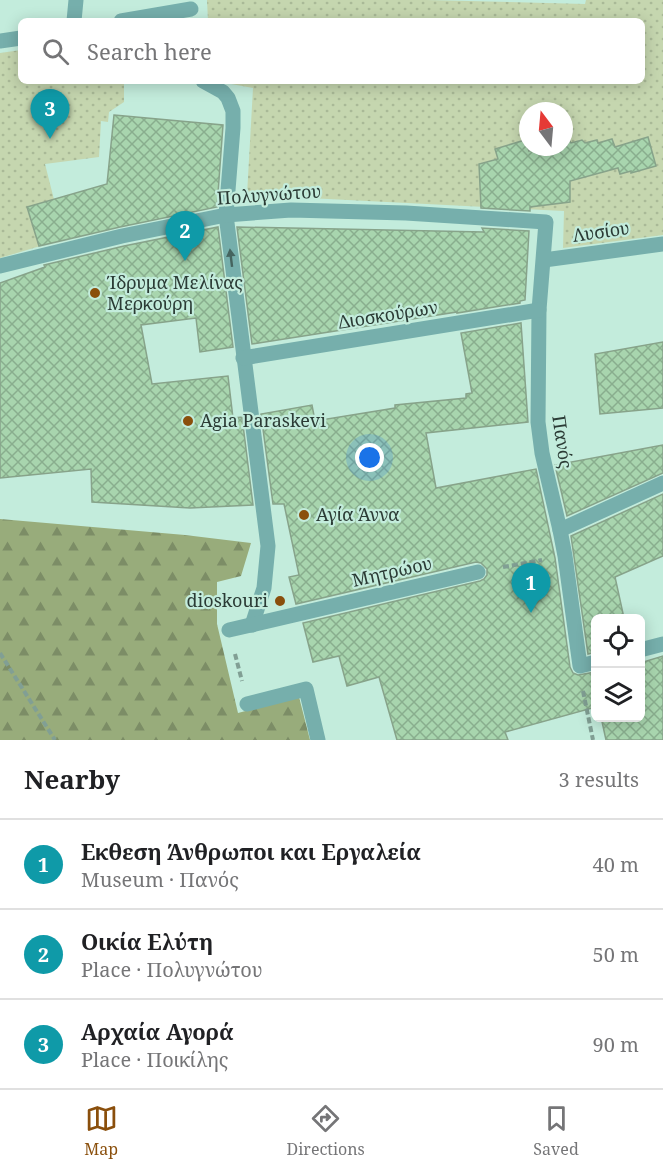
<!DOCTYPE html>
<html lang="en">
<head>
<meta charset="utf-8">
<style>
	:root { --surface:#fff; --page:#f6f6f6; --text:#202124; --muted:#757577; --line:#e0e0e0; --accent:#8a4f0c }
	body { margin:0; font-family:"Noto Serif",serif; background:var(--page); color:var(--text) }
	.controls { position:absolute; right:18px; bottom:18px; display:grid; overflow:hidden; border-radius:9px; box-shadow:0 3px 15px #0003 }
	.controls button { width:54px; height:54px; display:grid; place-items:center; padding:0; border:0; border-bottom:2px solid var(--line); background:var(--surface); color:var(--text); font:30px sans-serif }
	.compass { position:absolute; left:519px; top:102px; width:54px; height:54px; border-radius:50%; background:var(--surface); box-shadow:0 3px 15px #0003; rotate:344deg }
	.you { position:absolute; left:370px; top:458px; width:21px; height:21px; margin:-15px; border:4px solid #fff; border-radius:50%; background:#1a73e8; box-shadow:0 0 0 9px #1a73e833 }
	.badge { display:grid; place-items:center; width:39px; height:39px; border-radius:50%; background:var(--accent); color:#fff; font-size:20px; font-weight:700 }
	.pin { position:absolute; translate:-50% -50px; filter:drop-shadow(0 2px 3px #0008) }
	.pin::after { content:''; position:absolute; top:32px; width:21px; height:18px; background:inherit; clip-path:polygon(0 0,100% 0,50% 100%) }
	.list { margin:0; padding:0; list-style:none }
	h2 { display:flex; justify-content:space-between; align-items:center; height:78px; margin:0; padding:0 24px; font-size:26px }
	h2 small { font-size:20px; font-weight:400; color:var(--muted) }
	.list li { display:grid; grid-template-columns:39px 1fr auto; gap:18px; align-items:center; box-sizing:border-box; height:90px; padding:0 24px; border-top:2px solid var(--line) }
	.list b { display:block; font-size:22px; white-space:nowrap }
	.list p { margin:0; font-size:20px; white-space:nowrap; color:var(--muted) }
	.list em { font-size:20px; font-style:normal; color:var(--muted) }
	.icon { flex:none; width:33px; height:33px; fill:none; stroke:currentColor; stroke-width:2; stroke-linecap:round; stroke-linejoin:round }
	.map { position:relative; flex:none; width:663px; height:740px; overflow:hidden }
	.search { position:absolute; background:var(--surface); box-shadow:0 3px 15px #0003; left:18px; right:18px; top:18px; height:66px; display:flex; align-items:center; gap:15px; box-sizing:border-box; padding:0 21px; border-radius:9px; color:var(--muted); font-size:22px }
	.sheet { height:348px; background:var(--surface) }
	nav { display:flex; justify-content:space-around; align-items:center; box-sizing:border-box; height:84px; border-top:2px solid var(--line); background:var(--surface); font-size:16px; color:var(--muted) }
	nav a { display:grid; justify-items:center; gap:3px }
	nav .on { color:var(--accent) }
	.map>svg:first-child { display:block }
	.green { fill:url(#green-dots); fill-rule:evenodd }
	.forest { fill:url(#forest-firs) }
	.building { fill:url(#building-cross-hatch); stroke:#87a38a; stroke-width:1.5 }
	.lines { fill:none; stroke-linecap:round; stroke-linejoin:round }
	.path { stroke:#819f94; stroke-width:4; stroke-dasharray:6 3; stroke-linecap:butt }
	.street { stroke:#76afac; stroke-width:15 }
	.oneway { fill:#45645f }
	.poi-dot { fill:#8a4f0c; stroke:#c3ecdc; stroke-width:2 }
	.labels { text-anchor:middle; stroke-width:4.5; stroke-linejoin:round; paint-order:stroke }
	.street-label { font-size:18px; fill:#2b3b35; stroke:#c3ecdc }
	.poi-label { font-size:18px; fill:#2b3b35; stroke:#c3ecdc; text-anchor:start }
</style>
</head>
<body>
<div class="map">
<svg width="663" height="740" viewBox="0 0 663 740">
	<defs>
		<pattern id="green-dots" width="8" height="8" patternUnits="userSpaceOnUse" patternTransform="scale(1.5)"><rect width="8" height="8" fill="#c5d6af"/><path d="M2 2h.1M6 6h.1" fill="none" stroke="#a9b997" stroke-width="1.8" stroke-linecap="round"/></pattern>
		<pattern id="forest-firs" width="22" height="20" patternUnits="userSpaceOnUse" patternTransform="scale(1.5)"><rect width="22" height="20" fill="#98ac7b"/><path d="M5 1l3.5 6h-7zM16 11l3.5 6h-7z" fill="#7c8d66"/></pattern>
		<pattern id="building-cross-hatch" width="8" height="8" patternUnits="userSpaceOnUse" patternTransform="scale(1.5)"><rect width="8" height="8" fill="#a8d5ae"/><path d="M0 0l8 8M0 8l8-8" fill="none" stroke="#89ae8e"/></pattern>
	</defs>
	<rect width="100%" height="100%" fill="#c3ecdc"/>
	<g class="green">
		<path d="M207 0H427L585 4 586 0H663V235L563 248 564 211 247 195 253 88 215 81H642V21H208ZM528 111H564V147H528Z"/>
		<polygon points="21,50 21,81 124,81 124,102 109,112 108,122 101,121 99,157 45,164 64,239 0,258 0,53"/>
	</g>
	<polygon class="forest" points="0,519 185,535 251,543 241,576 217,582 217,624 238,713 299,697 310,740 0,740"/>
	<g class="building">
		<polygon points="114,115 223,125 217,207 120,227 39,246 27,207 107,184"/>
		<polygon points="648,137 656,166 631,173 631,171 620,174 618,168 570,181 570,202 530,207 530,211 481,208 479,164 498,159 495,149 525,140 529,151 542,147 564,147 564,141 569,140 571,143 582,140 585,143 597,140 598,143 612,139 615,147"/>
		<polygon points="218,227 233,347 200,352 196,318 141,325 152,384 228,376 233,418 242,417 253,505 190,508 92,502 91,469 0,478 0,283 45,267 44,265 124,246"/>
		<polygon points="237,227 484,232 482,228 529,231 525,300 520,301 520,303 457,313 457,312 252,344"/>
		<polygon points="521,323 528,422 426,433 436,488 536,469 555,558 570,667 573,673 578,675 596,672 596,707 505,732 508,740 397,740 379,677 347,686 339,656 313,662 303,623 480,581 484,579 487,575 487,569 481,563 476,562 296,604 289,577 299,575 284,504 273,504 261,414 312,405 315,421 395,408 395,405 466,398 466,394 472,393 461,333"/>
		<polygon points="663,342 663,408 600,414 595,354"/>
		<polygon points="663,445 663,473 567,516 555,465"/>
		<polygon points="663,494 663,556 615,577 624,618 596,618 596,652 588,654 571,536"/>
		<polygon points="663,656 663,740 606,740 601,717 640,717 640,663"/>
	</g>
	<g class="lines">
		<g class="path">
			<polyline points="503,567 542,560"/>
			<polyline points="0,653 55,740"/>
			<polyline points="235,654 242,681"/>
			<polyline points="583,691 593,740"/>
		</g>
		<g class="street">
			<polyline points="74,21 76,0"/>
			<polyline points="121,21 191,9"/>
			<polyline points="0,41 21,38"/>
			<polyline points="203,81 223,92 228,98 233,111 233,128 226,215 268,546 264,588 252,625"/>
			<polyline points="544,260 663,244"/>
			<polyline points="0,266 122,236 226,215 291,210 406,213 546,222 539,310 538,422 542,453 560,530 565,556 580,666 596,662"/>
			<polyline points="243,358 539,310"/>
			<polyline points="560,530 663,483"/>
			<polyline points="229,630 478,572"/>
			<polyline points="640,650 663,644"/>
			<polyline points="247,704 306,689 318,740"/>
		</g>
	</g>
	<defs><path id="oneway-solid" d="M-6-.8H1V-3.2L6.5 0L1 3.2V.8H-6Z" transform="scale(1.5)"/></defs>
	<use class="oneway" href="#oneway-solid" transform="translate(231 258) rotate(-97)"/>
	<g class="poi-dot">
		<circle cx="95" cy="293" r="6"/>
		<circle cx="188" cy="421" r="6"/>
		<circle cx="304" cy="515" r="6"/>
		<circle cx="280" cy="601" r="6"/>
	</g>
	<g class="labels">
		<g class="street-label">
			<text transform="translate(269 195) rotate(-4)" y="6">Πολυγνώτου</text>
			<text transform="translate(601 232) rotate(-8)" y="6">Λυσίου</text>
			<text transform="translate(388 315) rotate(-9)" y="6">Διοσκούρων</text>
			<text transform="translate(562 442) rotate(82)" y="6">Πανός</text>
			<text transform="translate(392 572) rotate(-13)" y="6">Μητρώου</text>
		</g>
		<g class="poi-label">
			<text x="107" y="289">Ίδρυμα Μελίνας<tspan x="107" dy="21">Μερκούρη</tspan></text>
			<text x="200" y="427">Agia Paraskevi</text>
			<text x="316" y="521">Αγία Άννα</text>
			<text x="268" y="607" text-anchor="end">dioskouri</text>
		</g>
	</g>
</svg>
<div class="controls">
<button><svg class="icon" aria-label="locate" viewBox="0 0 24 24"><circle cx="12" cy="12" r="6"/><path d="M12 2v4M12 18v4M2 12h4M18 12h4"/></svg></button>
<button><svg class="icon" aria-label="layers" viewBox="0 0 24 24"><path d="M12 4l9 5-9 5-9-5zM3 14l9 5 9-5"/></svg></button>
</div>
<svg class="compass" viewBox="-18 -18 36 36"><path d="M0-13l5 13h-10z" fill="#e53935"/><path d="M0 13l5-13h-10z" fill="#757577"/></svg>
<div class="you"></div>
<div class="pin badge" style="left:531px;top:613px;background:#0f9aa8">1</div>
<div class="pin badge" style="left:185px;top:261px;background:#0f9aa8">2</div>
<div class="pin badge" style="left:50px;top:139px;background:#0f9aa8">3</div>
<div class="search"><svg class="icon" aria-label="search" viewBox="0 0 24 24"><circle cx="10" cy="10" r="6"/><path d="M15 15l6 6"/></svg>Search here</div>
</div>
<section class="sheet">
<h2>Nearby<small>3 results</small></h2>
<ul class="list">
<li><span class="badge" style="background:#0f9aa8">1</span><div><b>Εκθεση Άνθρωποι και Εργαλεία</b><p>Museum · Πανός</p></div><em>40 m</em></li>
<li><span class="badge" style="background:#0f9aa8">2</span><div><b>Οικία Ελύτη</b><p>Place · Πολυγνώτου</p></div><em>50 m</em></li>
<li><span class="badge" style="background:#0f9aa8">3</span><div><b>Αρχαία Αγορά</b><p>Place · Ποικίλης</p></div><em>90 m</em></li>
</ul>
</section>
<nav>
<a class="on"><svg class="icon" aria-label="map" viewBox="0 0 24 24"><path d="M3 6l6-2 6 2 6-2v14l-6 2-6-2-6 2zM9 4v14M15 6v14"/></svg>Map</a>
<a><svg class="icon" aria-label="directions" viewBox="0 0 24 24"><path d="M12 3l9 9-9 9-9-9zM9 14v-3h6M13 9l2 2-2 2"/></svg>Directions</a>
<a><svg class="icon" aria-label="saved" viewBox="0 0 24 24"><path d="M7 4h10v16l-5-4-5 4z"/></svg>Saved</a>
</nav>
</body>
</html>
